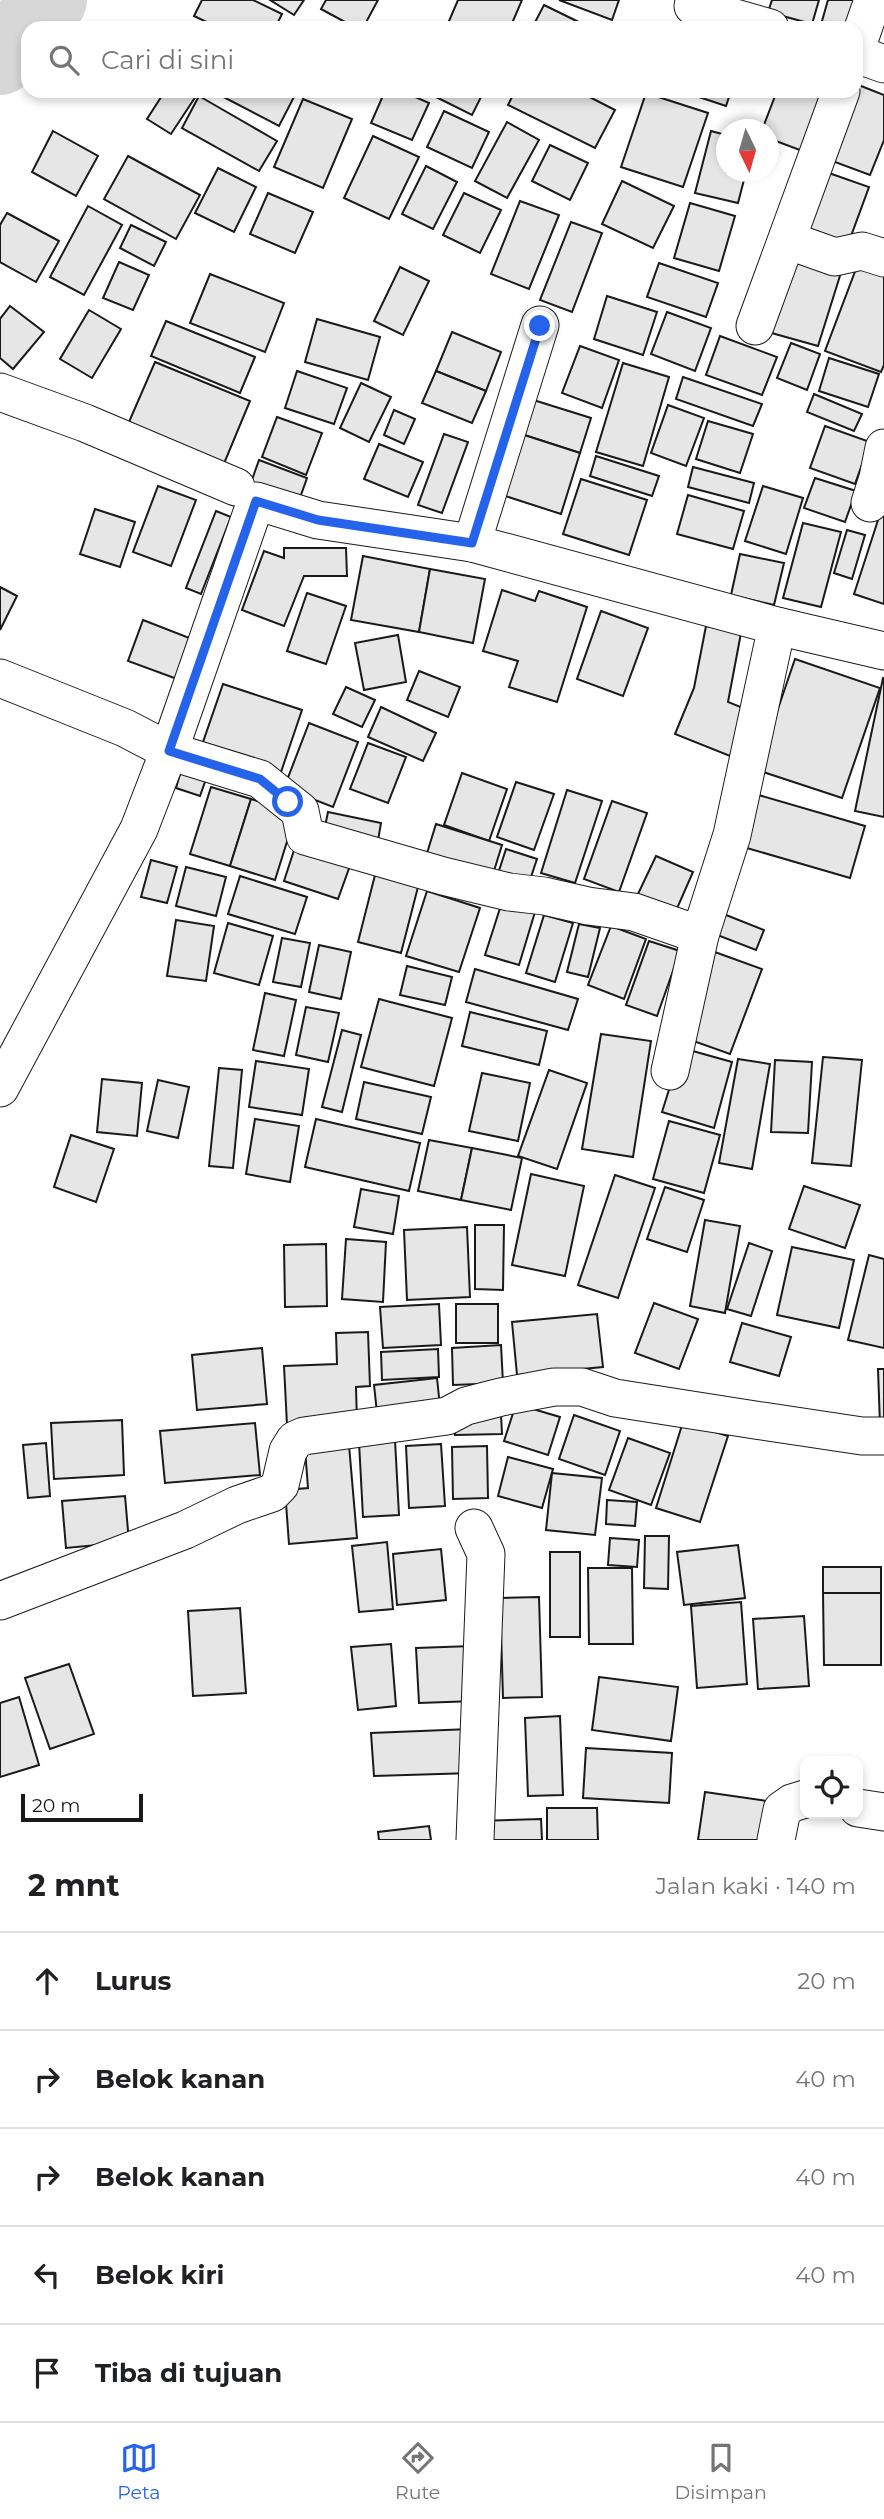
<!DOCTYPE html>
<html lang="id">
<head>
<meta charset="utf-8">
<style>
	:root { --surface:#fff; --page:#f6f6f6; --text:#202124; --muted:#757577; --line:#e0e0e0; --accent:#2563eb }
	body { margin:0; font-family:Montserrat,sans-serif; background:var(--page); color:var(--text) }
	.controls { position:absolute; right:21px; bottom:21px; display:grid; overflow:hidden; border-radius:14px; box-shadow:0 4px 10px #0003 }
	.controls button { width:63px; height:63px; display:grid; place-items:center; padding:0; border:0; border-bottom:2px solid var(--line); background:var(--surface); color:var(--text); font:35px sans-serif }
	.compass { position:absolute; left:716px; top:119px; width:63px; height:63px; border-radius:50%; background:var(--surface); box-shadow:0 4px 10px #0003; rotate:175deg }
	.scale { position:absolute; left:21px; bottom:18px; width:122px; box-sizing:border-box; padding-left:7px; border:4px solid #1a1a1a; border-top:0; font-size:19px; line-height:24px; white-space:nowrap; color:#1a1a1a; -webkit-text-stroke:5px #fff; paint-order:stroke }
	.stop { position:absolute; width:21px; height:21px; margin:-16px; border:5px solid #2563eb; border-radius:50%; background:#fff }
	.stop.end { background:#2563eb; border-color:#fff; box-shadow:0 2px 7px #0008 }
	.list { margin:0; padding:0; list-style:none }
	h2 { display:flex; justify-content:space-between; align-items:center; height:91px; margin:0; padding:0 28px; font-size:30px }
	h2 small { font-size:23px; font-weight:400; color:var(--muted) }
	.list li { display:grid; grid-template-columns:46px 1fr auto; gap:21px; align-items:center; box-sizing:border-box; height:98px; padding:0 28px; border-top:2px solid var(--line) }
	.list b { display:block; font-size:26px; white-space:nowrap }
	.list em { font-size:23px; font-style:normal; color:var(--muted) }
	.icon { flex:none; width:38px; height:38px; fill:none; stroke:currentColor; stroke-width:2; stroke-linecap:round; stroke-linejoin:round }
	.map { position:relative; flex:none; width:884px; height:1840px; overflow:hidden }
	.search { position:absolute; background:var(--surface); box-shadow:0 4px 10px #0003; left:21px; right:21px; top:21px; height:77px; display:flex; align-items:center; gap:18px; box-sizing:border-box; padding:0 24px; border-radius:21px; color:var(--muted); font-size:26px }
	.sheet { height:581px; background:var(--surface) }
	nav { display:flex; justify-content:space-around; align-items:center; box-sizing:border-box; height:98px; border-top:2px solid var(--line); background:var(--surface); font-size:19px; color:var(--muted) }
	nav a { display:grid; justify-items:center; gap:4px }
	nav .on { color:var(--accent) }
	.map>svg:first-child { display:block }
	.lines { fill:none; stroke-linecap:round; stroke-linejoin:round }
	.river { stroke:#d7d7d7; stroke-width:74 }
	.building { fill:#e6e6e6; stroke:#1a1a1a; stroke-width:2 }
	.minor-casing { stroke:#1a1a1a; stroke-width:39 }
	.minor { stroke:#fff; stroke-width:37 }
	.route { stroke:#2563eb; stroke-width:9 }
</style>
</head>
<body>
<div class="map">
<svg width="884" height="1840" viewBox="0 0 884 1840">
	<rect width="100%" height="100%" fill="#fff"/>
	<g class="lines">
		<polyline class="river" points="0,58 50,0"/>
	</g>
	<g class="building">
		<polygon points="202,0 253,0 282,14 275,28 219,28 194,16"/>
		<polygon points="270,0 304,0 294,15"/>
		<polygon points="326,0 378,0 363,28 356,28 321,9"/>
		<polygon points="458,0 522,0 510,28 446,28"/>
		<polygon points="559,0 619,0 612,20"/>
		<polygon points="772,0 819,0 812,24 768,12"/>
		<polygon points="828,0 867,0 856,28 820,28"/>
		<polygon points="544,5 591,28 532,28"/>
		<polygon points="856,84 884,95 884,140 870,175 824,158"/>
		<polygon points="165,91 188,91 196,96 171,134 147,119"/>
		<polygon points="212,91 287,91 295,95 279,126"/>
		<polygon points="385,91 402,91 429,103 412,140 371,123"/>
		<polygon points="424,91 484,91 472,115"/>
		<polygon points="515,91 578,91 615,110 595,148 508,105"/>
		<polygon points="694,91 731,91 726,106 693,95"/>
		<polygon points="777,91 829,91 805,152 768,138 768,130 762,130"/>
		<polygon points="646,93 708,113 683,187 621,167"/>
		<polygon points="199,96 277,141 259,171 182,128"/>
		<polygon points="303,99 352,119 323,188 274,167"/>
		<polygon points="444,111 489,132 472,168 427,147"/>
		<polygon points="507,122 539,140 507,198 475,181"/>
		<polygon points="53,131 98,156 76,196 32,172"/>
		<polygon points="711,131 726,135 726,172 746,172 738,203 695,193"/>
		<polygon points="373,136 419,157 389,219 344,198"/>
		<polygon points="550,145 588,163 570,200 532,181"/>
		<polygon points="128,156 200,195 176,239 104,199"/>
		<polygon points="426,166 457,182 433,229 402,214"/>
		<polygon points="218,168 256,187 234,232 195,213"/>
		<polygon points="826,172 869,187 844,255 801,240"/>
		<polygon points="622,181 674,206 653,248 602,224"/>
		<polygon points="268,193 313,212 295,253 250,234"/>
		<polygon points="464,193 501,210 480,253 443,235"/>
		<polygon points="520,201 559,215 529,289 491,274"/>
		<polygon points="690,203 735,216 719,271 674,258"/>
		<polygon points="88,206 122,225 84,295 50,277"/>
		<polygon points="7,213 59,241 36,282 0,262 0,225"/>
		<polygon points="571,222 602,233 572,312 540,300"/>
		<polygon points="131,225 166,242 154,266 120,248"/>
		<polygon points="794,247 844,263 818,346 768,332"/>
		<polygon points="859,261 884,270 884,365 881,372 825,351"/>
		<polygon points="119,262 149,275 133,310 103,298"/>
		<polygon points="659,263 718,283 706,317 647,297"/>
		<polygon points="400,267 429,281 403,335 374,321"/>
		<polygon points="210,274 284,303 265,352 190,323"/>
		<polygon points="607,296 657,312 643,355 594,339"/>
		<polygon points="10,306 44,332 13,369 0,358 0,319"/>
		<polygon points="89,310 121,329 92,378 60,359"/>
		<polygon points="667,312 711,328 695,371 651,354"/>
		<polygon points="317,319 380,337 368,380 305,362"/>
		<polygon points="166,321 255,357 240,393 151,356"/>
		<polygon points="452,332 501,352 486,391 436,371"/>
		<polygon points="720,336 777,357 762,395 706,375"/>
		<polygon points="791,343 820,354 807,390 777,378"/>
		<polygon points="580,346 619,360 602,408 562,393"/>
		<polygon points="829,358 879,374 868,407 819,391"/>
		<polygon points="155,362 250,401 218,478 122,438"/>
		<polygon points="623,363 669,377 643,466 596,452"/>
		<polygon points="297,371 347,388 334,424 285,408"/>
		<polygon points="436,371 486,391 472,423 422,403"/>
		<polygon points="683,377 762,404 753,426 676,399"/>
		<polygon points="361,383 391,397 369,442 340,428"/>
		<polygon points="814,394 862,414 854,431 807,412"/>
		<polygon points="527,398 591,418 580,453 515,432"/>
		<polygon points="668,405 704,418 686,466 651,453"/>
		<polygon points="394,410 415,419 404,444 384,435"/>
		<polygon points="277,417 322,433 306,475 262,457"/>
		<polygon points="708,421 753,434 740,473 696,459"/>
		<polygon points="825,426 870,442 855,484 810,468"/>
		<polygon points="515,432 580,453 561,514 496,493"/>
		<polygon points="444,434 468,442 442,513 418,505"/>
		<polygon points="379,444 423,462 408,497 364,479"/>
		<polygon points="596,456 659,476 652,496 590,476"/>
		<polygon points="259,460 307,478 296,509 248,491"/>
		<polygon points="693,467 754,483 749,503 688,487"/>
		<polygon points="815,478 856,491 845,522 804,508"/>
		<polygon points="581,479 647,500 629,555 563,534"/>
		<polygon points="158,486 196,500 171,566 133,552"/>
		<polygon points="763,486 803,498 786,554 745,541"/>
		<polygon points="688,495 744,511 733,549 677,534"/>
		<polygon points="95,509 135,522 120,567 80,554"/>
		<polygon points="216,511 231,517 201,594 186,588"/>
		<polygon points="880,514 884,515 884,604 854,594"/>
		<polygon points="803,523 841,532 821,607 783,598"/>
		<polygon points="847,530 865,535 852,579 834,573"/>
		<polygon points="284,548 346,548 347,576 304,576 284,626 242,610 264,551 284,558"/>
		<polygon points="740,554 784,563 774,605 731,595"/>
		<polygon points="363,556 430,569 419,632 351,620"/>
		<polygon points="430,569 485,579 473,643 419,632"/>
		<polygon points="0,587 17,596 0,630"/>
		<polygon points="502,590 535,601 539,591 587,607 557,702 509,687 518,661 483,651"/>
		<polygon points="307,593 346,606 326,664 287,651"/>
		<polygon points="601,611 648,628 623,696 577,679"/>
		<polygon points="143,620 192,639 177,679 128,661"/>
		<polygon points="706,626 741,633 728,702 748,710 730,756 675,734 694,688"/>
		<polygon points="398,635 406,682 364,690 355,643"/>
		<polygon points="795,659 880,688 842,798 757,770"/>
		<polygon points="419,671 460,687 448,717 407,700"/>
		<polygon points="883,678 884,678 884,817 855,811"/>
		<polygon points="223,684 302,710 281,772 202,745"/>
		<polygon points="346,687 375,700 362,727 333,714"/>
		<polygon points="381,707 436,733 423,761 368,737"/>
		<polygon points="309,723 358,742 333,807 284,788"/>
		<polygon points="368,743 406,757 388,803 350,789"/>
		<polygon points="185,757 211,765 200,796 176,788"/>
		<polygon points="462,773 507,789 489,841 444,825"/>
		<polygon points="516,782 554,794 534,850 497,837"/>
		<polygon points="211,787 251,799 230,866 190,854"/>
		<polygon points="567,790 602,801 575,883 541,873"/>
		<polygon points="755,794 865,826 850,878 740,846"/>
		<polygon points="251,799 296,813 275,880 230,866"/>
		<polygon points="612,801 647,813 619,892 584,879"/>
		<polygon points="328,812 381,823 376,852 322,841"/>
		<polygon points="436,824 502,845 489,887 423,866"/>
		<polygon points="297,841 352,860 338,899 284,881"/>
		<polygon points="506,849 537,859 526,892 495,883"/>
		<polygon points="656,856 693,872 675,913 637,896"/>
		<polygon points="151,860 177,867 167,903 141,897"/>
		<polygon points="186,867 226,877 216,916 176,906"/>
		<polygon points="375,875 418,887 401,953 358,942"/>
		<polygon points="240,876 307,897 295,934 228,914"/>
		<polygon points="427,891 480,908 459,972 406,956"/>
		<polygon points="502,902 535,912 519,965 485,955"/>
		<polygon points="721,913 764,930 756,950 712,933"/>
		<polygon points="544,915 573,923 555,982 526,973"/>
		<polygon points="176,920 214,926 206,981 167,976"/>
		<polygon points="228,923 273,936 259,985 214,973"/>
		<polygon points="579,924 600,928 588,977 567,972"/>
		<polygon points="611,926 646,939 624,999 588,985"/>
		<polygon points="282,938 310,943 301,987 273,982"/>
		<polygon points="649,941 680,951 657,1016 626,1005"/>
		<polygon points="319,945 351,952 341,999 309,992"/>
		<polygon points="712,951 762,969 730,1054 682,1037"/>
		<polygon points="407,966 452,977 445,1005 400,995"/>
		<polygon points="475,969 578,999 568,1030 466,1002"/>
		<polygon points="265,993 296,1000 284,1056 253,1050"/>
		<polygon points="379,999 452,1018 434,1086 361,1067"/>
		<polygon points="306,1007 339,1013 328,1062 296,1055"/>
		<polygon points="470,1012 547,1031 539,1065 462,1046"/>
		<polygon points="342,1030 361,1035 342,1112 322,1107"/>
		<polygon points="601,1034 651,1041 633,1157 582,1149"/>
		<polygon points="682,1048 732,1062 714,1128 662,1112"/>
		<polygon points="823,1057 862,1060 851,1166 812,1163"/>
		<polygon points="738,1059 770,1064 752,1169 719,1163"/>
		<polygon points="775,1060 812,1062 808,1133 771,1132"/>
		<polygon points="256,1061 309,1069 302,1115 249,1107"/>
		<polygon points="219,1068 242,1070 233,1168 209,1166"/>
		<polygon points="549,1070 587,1083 557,1169 518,1156"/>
		<polygon points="482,1073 530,1083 518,1141 469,1131"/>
		<polygon points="102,1079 142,1083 137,1136 97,1132"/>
		<polygon points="158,1080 189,1087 178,1138 147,1131"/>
		<polygon points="364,1082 431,1097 422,1134 356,1119"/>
		<polygon points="255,1119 299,1126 290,1182 246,1174"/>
		<polygon points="316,1119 420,1143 409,1191 305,1167"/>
		<polygon points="669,1121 720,1135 704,1193 653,1179"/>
		<polygon points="71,1135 114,1149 96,1202 54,1187"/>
		<polygon points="429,1140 472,1148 461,1200 418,1191"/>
		<polygon points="472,1148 522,1158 511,1210 461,1200"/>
		<polygon points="531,1174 584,1186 565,1276 512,1265"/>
		<polygon points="615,1175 655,1188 618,1298 578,1285"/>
		<polygon points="804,1186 860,1205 845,1248 789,1229"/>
		<polygon points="665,1187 704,1200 687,1252 647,1239"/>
		<polygon points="361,1189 399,1196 393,1234 354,1227"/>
		<polygon points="705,1220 740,1226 725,1313 690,1306"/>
		<polygon points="475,1225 504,1225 503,1290 475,1289"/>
		<polygon points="467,1227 470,1297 407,1300 404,1230"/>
		<polygon points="346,1239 386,1242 383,1302 342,1299"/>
		<polygon points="749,1243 772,1251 751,1316 727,1309"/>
		<polygon points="326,1244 327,1306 285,1307 284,1245"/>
		<polygon points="792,1247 854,1260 839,1328 777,1315"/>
		<polygon points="869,1255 884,1259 884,1348 848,1340"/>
		<polygon points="654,1303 698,1319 679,1369 635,1353"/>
		<polygon points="439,1304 441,1345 383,1348 380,1307"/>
		<rect x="456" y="1304" width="42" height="39"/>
		<polygon points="597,1314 603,1367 517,1375 512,1322"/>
		<polygon points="742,1323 791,1337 779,1376 730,1362"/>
		<polygon points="368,1332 370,1386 356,1387 357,1422 287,1425 284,1366 337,1364 336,1333"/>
		<polygon points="501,1345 503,1383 453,1385 452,1348"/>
		<polygon points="262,1348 267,1404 197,1410 192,1355"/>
		<polygon points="438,1349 439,1377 382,1380 381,1352"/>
		<polygon points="878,1369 884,1369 884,1425 880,1425"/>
		<polygon points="437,1378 441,1416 378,1422 374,1385"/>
		<polygon points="516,1404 560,1417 548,1455 504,1441"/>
		<polygon points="454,1414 501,1414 502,1434 455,1435"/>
		<polygon points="574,1415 620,1431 605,1475 559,1459"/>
		<polygon points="122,1420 124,1475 54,1479 51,1423"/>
		<polygon points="683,1422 728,1436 700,1522 656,1508"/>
		<polygon points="255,1423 260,1475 165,1483 160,1431"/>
		<polygon points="628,1438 670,1453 651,1505 609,1490"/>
		<polygon points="395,1440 399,1515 363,1517 359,1442"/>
		<polygon points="46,1443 50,1496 28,1498 23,1445"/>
		<polygon points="441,1444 445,1506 409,1508 406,1446"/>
		<polygon points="349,1445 357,1538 289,1544 285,1490 308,1488 305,1449"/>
		<polygon points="487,1446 488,1498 453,1499 452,1447"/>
		<polygon points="508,1457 553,1469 542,1508 498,1496"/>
		<polygon points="552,1473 602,1478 595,1535 546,1530"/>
		<polygon points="125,1496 129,1542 66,1548 62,1501"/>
		<polygon points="607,1500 637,1502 635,1526 606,1524"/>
		<polygon points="645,1536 669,1536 668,1589 644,1588"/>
		<polygon points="610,1538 639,1540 637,1567 608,1565"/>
		<polygon points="387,1542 393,1609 359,1612 352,1546"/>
		<polygon points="738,1545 745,1598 684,1605 677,1552"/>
		<polygon points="441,1549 446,1600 397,1605 393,1554"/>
		<rect x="550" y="1552" width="30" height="85"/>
		<rect x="823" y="1567" width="58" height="26"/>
		<polygon points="588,1568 632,1568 633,1644 589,1644"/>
		<polygon points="823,1593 881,1593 881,1665 824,1665"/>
		<polygon points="539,1597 542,1697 503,1698 500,1598"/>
		<polygon points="741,1602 747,1684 697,1688 691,1606"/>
		<polygon points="240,1608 246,1693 193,1696 188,1611"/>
		<polygon points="804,1616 809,1686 758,1689 753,1619"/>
		<polygon points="391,1644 396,1706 358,1710 351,1647"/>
		<polygon points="472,1646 475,1701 419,1703 416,1648"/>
		<polygon points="69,1664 94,1734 50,1749 25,1678"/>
		<polygon points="599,1677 678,1687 671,1741 592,1730"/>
		<polygon points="19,1697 39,1765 0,1777 0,1703"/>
		<polygon points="560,1716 563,1795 528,1796 525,1718"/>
		<polygon points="470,1729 472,1773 374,1776 371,1733"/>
		<polygon points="586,1748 672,1753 669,1803 583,1798"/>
		<polygon points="705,1792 767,1801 761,1840 698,1840"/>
		<polygon points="547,1808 597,1808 598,1840 547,1840"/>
		<polygon points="541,1819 542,1840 477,1840 477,1821"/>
		<polygon points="429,1826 431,1840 379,1840 378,1832"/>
	</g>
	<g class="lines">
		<defs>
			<g id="minor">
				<polyline points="693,6 770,28"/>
				<polyline points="856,49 873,0"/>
				<polyline points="856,54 884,64"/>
				<polyline points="787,240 835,257 862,251 884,258"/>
				<polyline points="755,326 841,91"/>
				<polyline points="0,392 85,423 236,487"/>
				<polyline points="870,503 878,478 884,448"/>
				<polyline points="472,543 540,325"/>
				<polyline points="0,678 125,728 169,751 260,779 300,811 305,836 443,876 509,892 544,896 588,906 634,912 700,935"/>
				<polyline points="670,1071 700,935 732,835 777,626"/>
				<polyline points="0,1088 139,829 169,751 256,501 318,520 472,543 777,626 884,651"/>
				<polyline points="474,1528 486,1554 475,1840"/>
				<polyline points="0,1601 185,1530 237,1505 272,1493 280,1485 288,1451 295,1440 304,1436 447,1416 466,1406 501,1397 554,1387 582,1387 615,1398 755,1420 862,1436 884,1436"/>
				<polyline points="858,1808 884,1812"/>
				<polyline points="776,1840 782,1810 792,1803 805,1799"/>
			</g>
		</defs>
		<use href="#minor" class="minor-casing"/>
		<use href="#minor" class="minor"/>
	</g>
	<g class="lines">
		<polyline class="route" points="288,802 260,779 169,751 256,501 318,520 472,543 540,326"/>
	</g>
</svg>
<div class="controls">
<button><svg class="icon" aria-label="locate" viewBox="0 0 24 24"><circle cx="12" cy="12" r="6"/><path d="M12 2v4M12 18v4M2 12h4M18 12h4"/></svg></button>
</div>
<svg class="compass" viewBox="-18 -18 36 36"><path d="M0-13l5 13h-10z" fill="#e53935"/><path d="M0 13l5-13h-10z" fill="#757577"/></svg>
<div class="scale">20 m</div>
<div class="stop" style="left:288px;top:802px"></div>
<div class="stop end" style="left:540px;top:326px"></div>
<div class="search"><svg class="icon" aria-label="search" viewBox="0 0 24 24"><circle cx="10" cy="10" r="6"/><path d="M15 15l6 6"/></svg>Cari di sini</div>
</div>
<section class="sheet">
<h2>2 mnt<small>Jalan kaki · 140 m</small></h2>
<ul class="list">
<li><svg class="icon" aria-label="ahead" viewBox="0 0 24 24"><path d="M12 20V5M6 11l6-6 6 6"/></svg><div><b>Lurus</b></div><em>20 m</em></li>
<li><svg class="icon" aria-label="right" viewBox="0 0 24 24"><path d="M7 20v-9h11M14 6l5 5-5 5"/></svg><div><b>Belok kanan</b></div><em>40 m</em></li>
<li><svg class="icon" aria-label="right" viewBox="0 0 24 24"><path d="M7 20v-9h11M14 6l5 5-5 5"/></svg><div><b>Belok kanan</b></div><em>40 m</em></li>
<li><svg class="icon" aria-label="left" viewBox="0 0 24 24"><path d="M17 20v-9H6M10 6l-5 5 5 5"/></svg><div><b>Belok kiri</b></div><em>40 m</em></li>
<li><svg class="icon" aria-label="arrive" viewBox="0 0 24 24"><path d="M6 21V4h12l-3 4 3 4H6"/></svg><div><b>Tiba di tujuan</b></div></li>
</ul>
</section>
<nav>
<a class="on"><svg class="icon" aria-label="map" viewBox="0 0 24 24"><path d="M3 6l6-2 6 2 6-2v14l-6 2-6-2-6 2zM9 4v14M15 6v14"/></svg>Peta</a>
<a><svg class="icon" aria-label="directions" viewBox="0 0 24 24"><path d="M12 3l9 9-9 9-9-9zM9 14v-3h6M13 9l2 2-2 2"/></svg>Rute</a>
<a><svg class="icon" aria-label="saved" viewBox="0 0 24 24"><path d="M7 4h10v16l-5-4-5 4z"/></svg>Disimpan</a>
</nav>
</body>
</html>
